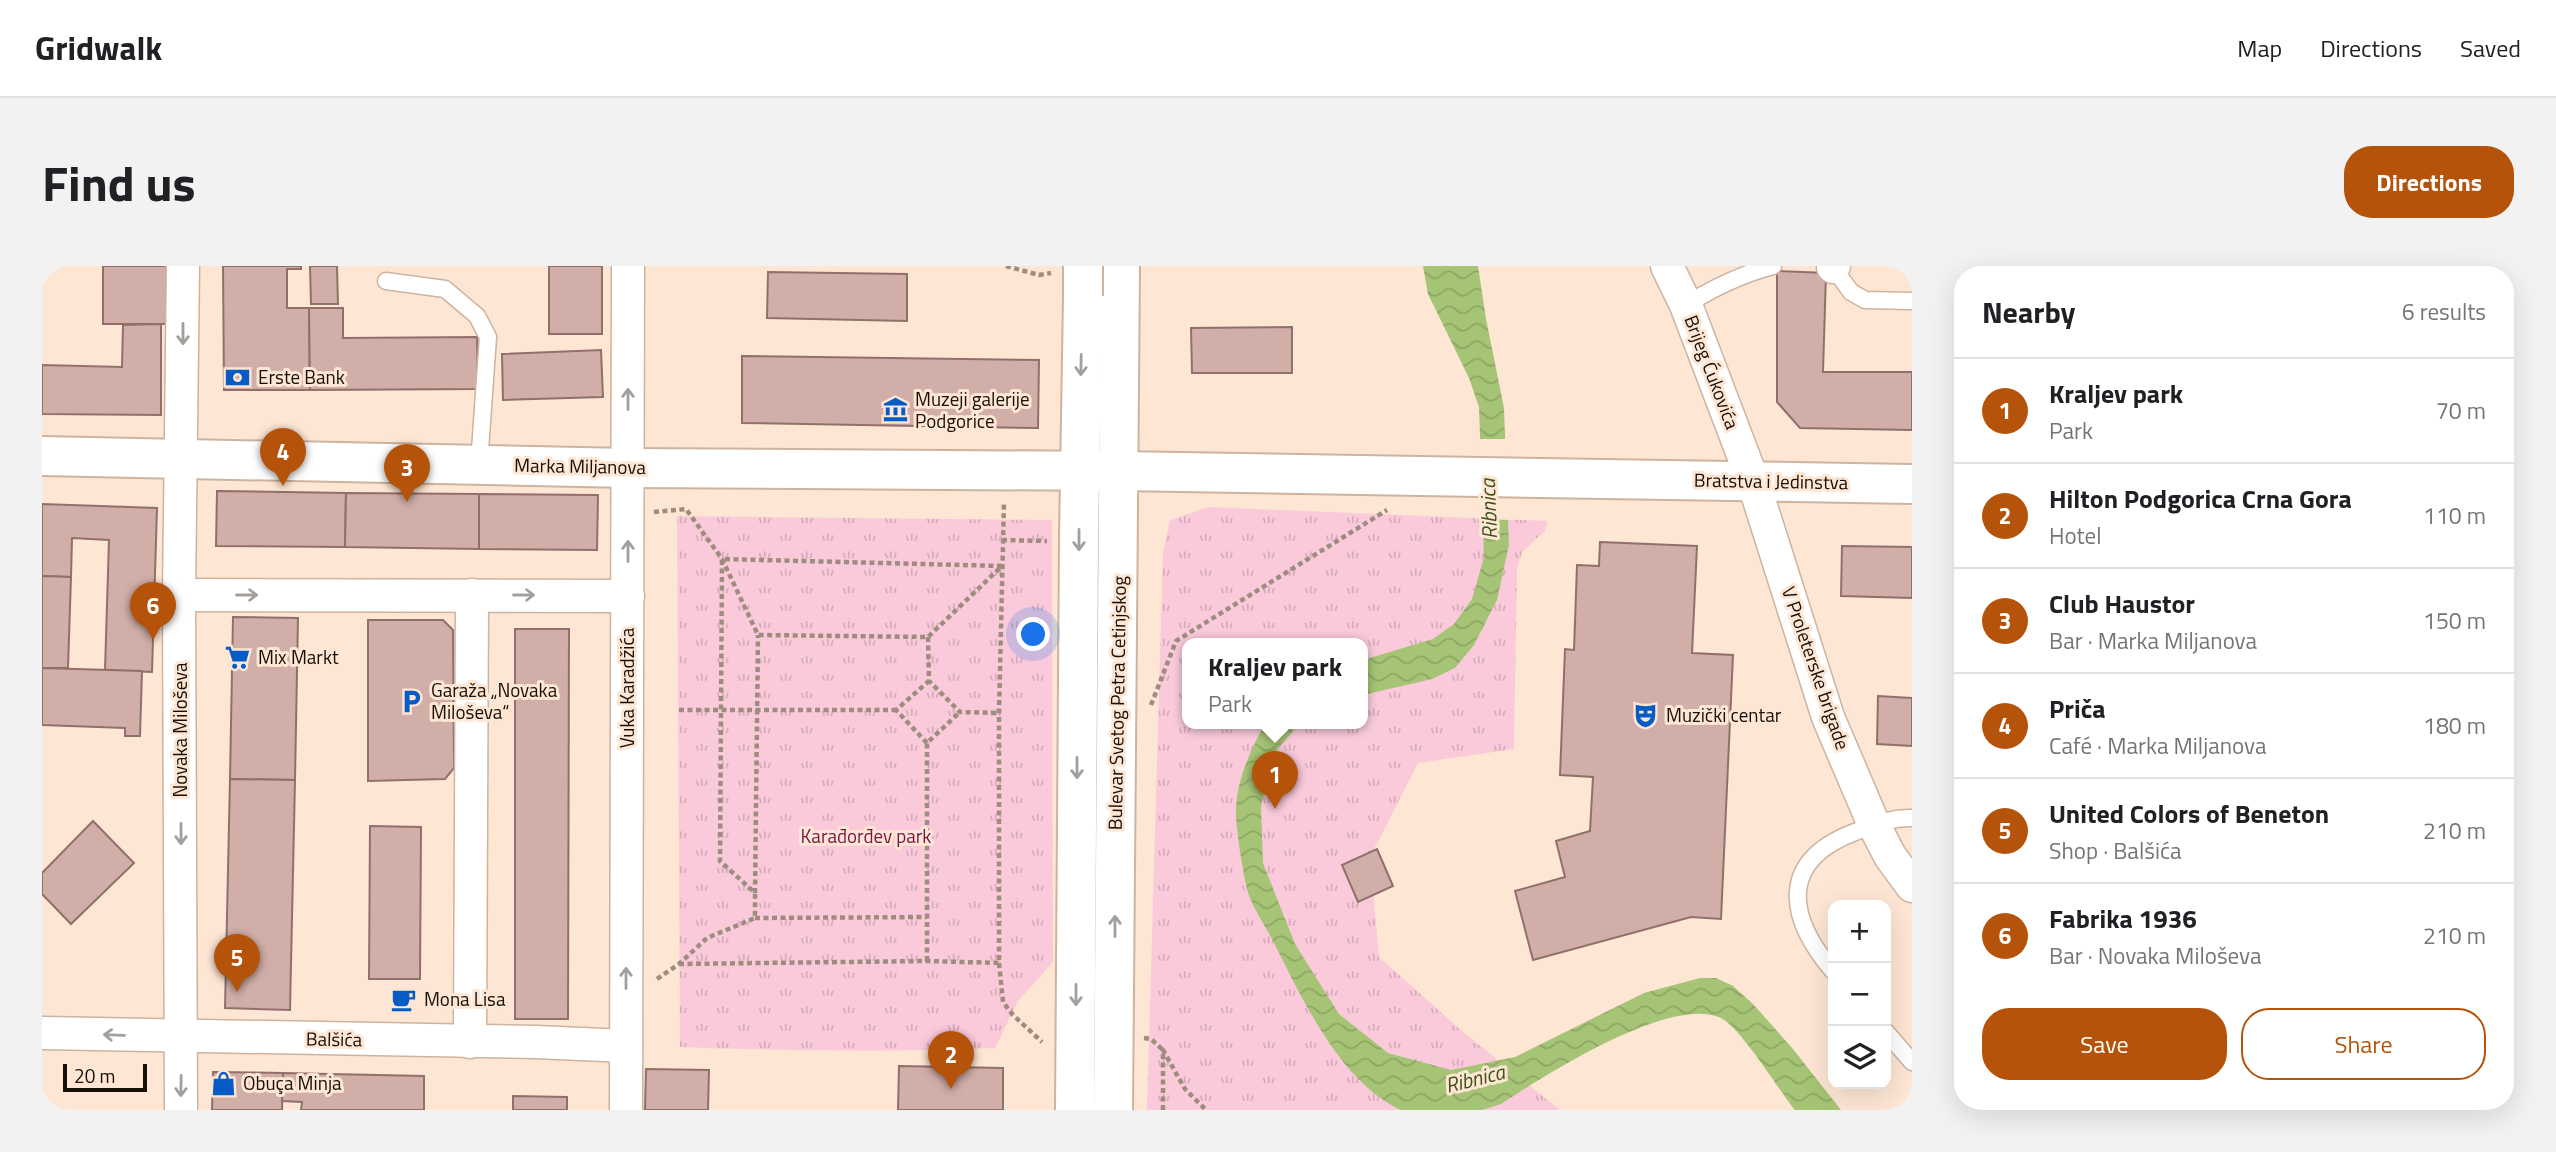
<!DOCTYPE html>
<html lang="en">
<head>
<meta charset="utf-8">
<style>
	:root { --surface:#fff; --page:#f2f2f2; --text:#202124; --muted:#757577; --line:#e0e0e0; --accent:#b45309 }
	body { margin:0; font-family:"Titillium Web",sans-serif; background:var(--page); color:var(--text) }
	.controls { position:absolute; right:21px; bottom:21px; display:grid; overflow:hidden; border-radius:14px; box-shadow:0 7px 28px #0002 }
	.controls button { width:63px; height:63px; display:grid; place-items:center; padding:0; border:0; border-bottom:2px solid var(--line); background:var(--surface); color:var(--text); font:35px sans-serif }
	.scale { position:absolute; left:21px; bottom:18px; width:84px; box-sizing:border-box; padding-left:7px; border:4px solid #180f07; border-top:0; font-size:19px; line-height:24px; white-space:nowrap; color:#180f07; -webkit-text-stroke:5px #fde6d4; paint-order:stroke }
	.you { position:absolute; left:992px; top:369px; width:24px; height:24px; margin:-18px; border:5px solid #fff; border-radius:50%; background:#1a73e8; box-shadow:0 0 0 10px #1a73e833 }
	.badge { display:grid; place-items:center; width:46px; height:46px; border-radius:50%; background:var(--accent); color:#fff; font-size:23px; font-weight:700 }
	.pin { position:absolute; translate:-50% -58px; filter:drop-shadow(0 2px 4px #0008) }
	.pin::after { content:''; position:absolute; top:37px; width:24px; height:21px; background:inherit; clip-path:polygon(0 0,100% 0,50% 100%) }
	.popup { position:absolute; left:1140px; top:372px; width:186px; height:91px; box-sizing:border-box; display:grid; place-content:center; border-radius:14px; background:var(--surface); filter:drop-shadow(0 2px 5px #0005); font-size:23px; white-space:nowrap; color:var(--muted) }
	.popup b { font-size:26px; color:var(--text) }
	.popup::after { content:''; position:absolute; left:50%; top:100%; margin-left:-14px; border:14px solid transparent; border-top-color:var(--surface) }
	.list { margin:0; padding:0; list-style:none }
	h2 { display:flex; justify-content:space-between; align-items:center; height:91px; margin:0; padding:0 28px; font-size:30px }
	h2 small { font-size:23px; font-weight:400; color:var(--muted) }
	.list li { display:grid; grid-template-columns:46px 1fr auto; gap:21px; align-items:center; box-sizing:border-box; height:105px; padding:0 28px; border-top:2px solid var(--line) }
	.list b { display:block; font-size:26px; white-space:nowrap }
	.list p { margin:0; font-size:23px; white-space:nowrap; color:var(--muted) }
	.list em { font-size:23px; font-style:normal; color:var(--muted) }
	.actions { display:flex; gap:14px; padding:21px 28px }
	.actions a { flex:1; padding:16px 0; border:2px solid var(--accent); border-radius:28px; text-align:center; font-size:24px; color:var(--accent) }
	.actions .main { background:var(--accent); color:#fff }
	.icon { flex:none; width:38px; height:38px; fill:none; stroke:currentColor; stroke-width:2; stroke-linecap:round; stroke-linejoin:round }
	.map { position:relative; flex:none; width:1870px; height:844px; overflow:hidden; border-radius:28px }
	header { display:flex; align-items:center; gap:42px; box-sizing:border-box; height:98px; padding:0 35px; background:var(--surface); border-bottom:2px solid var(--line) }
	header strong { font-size:33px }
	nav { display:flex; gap:38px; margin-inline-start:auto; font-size:24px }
	.intro { display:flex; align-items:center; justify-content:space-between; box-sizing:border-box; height:168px; padding:0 42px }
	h1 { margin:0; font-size:49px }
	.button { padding:18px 32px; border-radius:28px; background:var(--accent); color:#fff; font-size:24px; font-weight:700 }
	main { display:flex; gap:42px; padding:0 42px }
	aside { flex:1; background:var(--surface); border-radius:28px; box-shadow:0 7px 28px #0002 }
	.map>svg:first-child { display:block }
	.grass { fill:url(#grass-tufts); fill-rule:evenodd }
	.water { fill:url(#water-waves) }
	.pier { fill:#fde6d4 }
	.building { fill:#d2aea8; stroke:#91706b; stroke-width:2 }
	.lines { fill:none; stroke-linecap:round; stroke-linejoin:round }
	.lane-casing { stroke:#ceb39e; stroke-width:19 }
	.street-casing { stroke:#ceb39e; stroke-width:35 }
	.secondary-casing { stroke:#ceb39e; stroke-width:42 }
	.path { stroke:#9e8c7f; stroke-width:4.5; stroke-dasharray:5 3.5; stroke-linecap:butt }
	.lane { stroke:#fff; stroke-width:16 }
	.street { stroke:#fff; stroke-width:32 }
	.secondary { stroke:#fff; stroke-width:38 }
	.secondary-bridge-casing { stroke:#ceb39e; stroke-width:42; stroke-linecap:butt }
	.secondary-bridge { stroke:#fff; stroke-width:38 }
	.oneway { stroke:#a39f9c }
	.labels { text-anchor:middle; stroke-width:6; stroke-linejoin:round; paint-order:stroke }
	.street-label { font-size:19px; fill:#180f07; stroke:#fde6d4 }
	.poi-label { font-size:19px; fill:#180f07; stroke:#fde6d4; text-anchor:start }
	.park-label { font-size:19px; fill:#771446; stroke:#fde6d4 }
	.water-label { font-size:21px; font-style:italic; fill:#3e5119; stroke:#fde6d4 }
</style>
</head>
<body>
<header>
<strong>Gridwalk</strong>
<nav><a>Map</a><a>Directions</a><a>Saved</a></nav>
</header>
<div class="intro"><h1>Find us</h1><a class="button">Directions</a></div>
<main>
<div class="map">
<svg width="1870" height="844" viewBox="0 0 1870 844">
	<defs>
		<pattern id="grass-tufts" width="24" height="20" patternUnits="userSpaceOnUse" patternTransform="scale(1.75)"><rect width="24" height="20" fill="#facadb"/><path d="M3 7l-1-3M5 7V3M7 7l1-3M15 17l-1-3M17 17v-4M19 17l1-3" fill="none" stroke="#d6acba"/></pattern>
		<pattern id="water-waves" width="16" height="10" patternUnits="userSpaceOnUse" patternTransform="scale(1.75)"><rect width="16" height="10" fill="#a6c475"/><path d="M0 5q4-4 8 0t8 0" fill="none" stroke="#8ea764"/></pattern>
	</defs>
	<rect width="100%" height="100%" fill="#fde6d4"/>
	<g class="grass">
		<path d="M1166 241 1505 255 1503 265 1480 286 1475 303 1472 483 1376 497 1328 591 1337 691 1421 766 1518 844H1105L1121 287 1128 254ZM1146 377H1320V457H1146Z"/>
		<path d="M635 250 1010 254 1011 696 976 735 953 782C847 786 743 785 638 781Z"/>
	</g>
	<g class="water">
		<polygon points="1381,0 1436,0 1444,53 1462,142 1467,279 1455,334 1432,379 1413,402 1390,413 1321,429 1321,394 1391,373 1412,358 1430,333 1442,291 1437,141 1427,112 1386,28"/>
		<path d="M1223 457H1258L1229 491 1219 541 1221 597 1253 678 1297 748 1346 787 1409 804 1473 791 1602 727 1658 712H1674L1691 720 1711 738 1751 783 1799 844H1753C1736 823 1699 762 1679 752 1629 728 1502 810 1459 838L1440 844H1359C1297 816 1258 728 1229 671 1221 656 1209 639 1205 623 1201 606 1193 559 1194 543 1195 512 1209 484 1223 457Z"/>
	</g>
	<polygon class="pier" points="1434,173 1467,173 1470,254 1437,253"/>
	<g class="building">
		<polygon points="61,0 125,0 124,58 61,58"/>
		<polygon points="181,0 259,0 259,3 245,3 245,42 267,42 268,124 182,124"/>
		<polygon points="268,0 295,0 296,38 269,38"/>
		<rect x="507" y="0" width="53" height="68"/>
		<polygon points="1735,5 1784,7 1781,106 1870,106 1870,164 1758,162 1735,136"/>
		<polygon points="726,6 865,8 865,55 725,52"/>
		<polygon points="267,42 301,42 301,72 435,71 436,123 268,124"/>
		<polygon points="119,58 119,149 0,148 0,99 80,101 81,59"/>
		<polygon points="1250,61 1250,107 1150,107 1149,62"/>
		<polygon points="559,84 561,131 461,134 460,88"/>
		<polygon points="700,90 997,94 996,162 700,157"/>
		<polygon points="175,225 304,227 303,281 174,280"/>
		<polygon points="304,227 437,228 437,283 303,281"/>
		<polygon points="437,228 556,229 555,284 437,283"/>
		<polygon points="0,238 115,242 110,406 63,404 67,274 30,272 29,311 0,310"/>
		<polygon points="1558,276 1655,280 1650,387 1691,389 1679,653 1649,651 1491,694 1473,625 1523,611 1514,575 1548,565 1551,511 1518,509 1523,383 1532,384 1535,299 1557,300"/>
		<polygon points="1800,280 1870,281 1870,332 1799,330"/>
		<polygon points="0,310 29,311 26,402 0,402"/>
		<polygon points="191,351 256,352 253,514 188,513"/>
		<polygon points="326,354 401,354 411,364 412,502 403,513 326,515"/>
		<polygon points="473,363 527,363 526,753 473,753"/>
		<polygon points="0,402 100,405 98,470 83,470 83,462 0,459"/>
		<polygon points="1836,430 1870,432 1870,480 1835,478"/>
		<polygon points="188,513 253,514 248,744 183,742"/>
		<polygon points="51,555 92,597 29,658 0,628 0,607"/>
		<polygon points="328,560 379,561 378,713 327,713"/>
		<polygon points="1335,583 1351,620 1316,636 1300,599"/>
		<polygon points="857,800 961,802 961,844 856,844"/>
		<polygon points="604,803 667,804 666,844 603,844"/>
		<polygon points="171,806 241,807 240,844 170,844"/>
		<polygon points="241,807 382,810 382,844 259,844 260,836 240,835"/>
		<polygon points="471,830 525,831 525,844 471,844"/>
	</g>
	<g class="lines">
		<defs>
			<g id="lane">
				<polyline points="1787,0 1791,1 1809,26 1823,34 1870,35"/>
				<polyline points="344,15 403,23 435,50 446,71 437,198"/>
				<path d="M1644 39C1671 22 1700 8 1731 0"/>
				<path d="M1791 705C1745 651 1736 595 1813 566 1832 559 1849 551 1870 552"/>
				<polyline points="1844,766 1870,796"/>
			</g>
			<g id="street">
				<polyline points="1625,0 1644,39 1711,215 1786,451 1832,559 1848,590 1870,620"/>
				<polyline points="1791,1 1792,0"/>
				<polyline points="137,329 586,330"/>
				<polyline points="0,767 494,776 584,780"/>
				<polyline points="428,776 430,329"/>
				<polyline points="139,844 137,329 141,0"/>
				<polyline points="584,844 586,0"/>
			</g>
			<g id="secondary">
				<polyline points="0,190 586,202 1077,205 1870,218"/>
				<polyline points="1033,844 1037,272 1041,30"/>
				<polyline points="1071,844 1078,0"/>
			</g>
		</defs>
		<use href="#lane" class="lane-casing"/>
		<use href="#street" class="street-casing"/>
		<use href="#secondary" class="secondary-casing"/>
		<g class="path">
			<polyline points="964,0 997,9 1009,7"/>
			<polyline points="612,246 644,243 680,293 716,369 886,371 960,300 680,293"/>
			<polyline points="960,274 1005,275"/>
			<polyline points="680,294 678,595 713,627 716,369"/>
			<polyline points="886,371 887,415 918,446 957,447"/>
			<polyline points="1109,439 1134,375 1345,244"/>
			<polyline points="637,444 854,444"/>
			<polyline points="885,477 854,444 887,415"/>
			<polyline points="713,652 885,651"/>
			<polyline points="885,695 885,477 918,446"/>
			<polyline points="957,697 961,736 970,748 1000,776"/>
			<polyline points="637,698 885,695 957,697 957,447 962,236"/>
			<polyline points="615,713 637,698 665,672 713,652 713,627"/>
			<polyline points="1102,772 1109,773 1121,784"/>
			<polyline points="1121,844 1121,784 1143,823 1164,844"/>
		</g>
		<use href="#lane" class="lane"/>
		<use href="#street" class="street"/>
		<use href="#secondary" class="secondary"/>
		<defs>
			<polyline id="secondary-bridge" points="1041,30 1041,0"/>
		</defs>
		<use href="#secondary-bridge" class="secondary-bridge-casing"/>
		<use href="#secondary-bridge" class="secondary-bridge"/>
	</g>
	<defs><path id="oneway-shaft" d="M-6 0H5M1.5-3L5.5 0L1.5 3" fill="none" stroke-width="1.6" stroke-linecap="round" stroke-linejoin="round" transform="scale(1.75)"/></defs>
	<g class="oneway">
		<use href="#oneway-shaft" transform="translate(141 68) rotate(90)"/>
		<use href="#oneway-shaft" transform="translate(1039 99) rotate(91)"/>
		<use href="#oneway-shaft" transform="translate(586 133) rotate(-90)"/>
		<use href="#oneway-shaft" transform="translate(1037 274) rotate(90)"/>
		<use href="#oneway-shaft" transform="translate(586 285) rotate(-90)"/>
		<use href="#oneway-shaft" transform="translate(205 329)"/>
		<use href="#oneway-shaft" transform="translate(482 329)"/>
		<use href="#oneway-shaft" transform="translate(1035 502) rotate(90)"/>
		<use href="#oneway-shaft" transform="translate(139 568) rotate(90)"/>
		<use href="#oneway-shaft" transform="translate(1073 660) rotate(-90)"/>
		<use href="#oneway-shaft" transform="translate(584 712) rotate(-90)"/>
		<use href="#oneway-shaft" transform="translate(1034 729) rotate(90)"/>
		<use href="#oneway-shaft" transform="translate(72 769) rotate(-178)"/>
		<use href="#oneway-shaft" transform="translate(139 820) rotate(91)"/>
	</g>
	<defs>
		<symbol id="bank-bare" viewBox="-9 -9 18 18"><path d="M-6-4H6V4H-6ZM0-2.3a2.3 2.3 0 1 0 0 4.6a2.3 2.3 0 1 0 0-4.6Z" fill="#065bc5" stroke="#fde6d4" stroke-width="2.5" paint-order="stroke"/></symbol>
		<symbol id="museum-bare" viewBox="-9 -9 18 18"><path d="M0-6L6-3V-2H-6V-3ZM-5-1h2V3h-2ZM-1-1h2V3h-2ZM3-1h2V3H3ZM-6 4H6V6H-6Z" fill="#065bc5" stroke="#fde6d4" stroke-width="2.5" paint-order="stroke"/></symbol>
		<symbol id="supermarket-bare" viewBox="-9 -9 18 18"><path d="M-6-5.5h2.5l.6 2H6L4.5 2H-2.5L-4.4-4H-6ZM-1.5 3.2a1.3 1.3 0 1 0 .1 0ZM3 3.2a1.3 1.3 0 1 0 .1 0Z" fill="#065bc5" stroke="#fde6d4" stroke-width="2.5" paint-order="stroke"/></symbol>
		<symbol id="parking-bare" viewBox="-9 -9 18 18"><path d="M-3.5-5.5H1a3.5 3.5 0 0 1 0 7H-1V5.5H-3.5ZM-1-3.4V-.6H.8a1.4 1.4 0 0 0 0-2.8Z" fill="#065bc5" stroke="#fde6d4" stroke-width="2.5" paint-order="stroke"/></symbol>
		<symbol id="theatre-bare" viewBox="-9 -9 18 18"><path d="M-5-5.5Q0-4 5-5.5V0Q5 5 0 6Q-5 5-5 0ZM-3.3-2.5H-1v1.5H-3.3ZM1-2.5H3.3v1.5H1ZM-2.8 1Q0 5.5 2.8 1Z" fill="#065bc5" stroke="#fde6d4" stroke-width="2.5" paint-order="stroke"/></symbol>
		<symbol id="cafe-bare" viewBox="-9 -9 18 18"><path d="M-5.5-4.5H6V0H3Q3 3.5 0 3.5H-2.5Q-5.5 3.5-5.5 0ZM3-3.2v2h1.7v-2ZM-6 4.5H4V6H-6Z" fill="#065bc5" stroke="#fde6d4" stroke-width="2.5" paint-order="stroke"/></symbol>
		<symbol id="shop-bare" viewBox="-9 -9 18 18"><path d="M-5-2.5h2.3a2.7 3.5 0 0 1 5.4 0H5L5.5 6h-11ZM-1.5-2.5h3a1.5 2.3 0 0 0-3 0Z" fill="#065bc5" stroke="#fde6d4" stroke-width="2.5" paint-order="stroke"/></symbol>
	</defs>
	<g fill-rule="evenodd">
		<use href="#bank-bare" x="178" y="94" width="35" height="35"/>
		<use href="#museum-bare" x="836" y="126" width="35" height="35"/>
		<use href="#supermarket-bare" x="178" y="374" width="35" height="35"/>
		<use href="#parking-bare" x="352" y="418" width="35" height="35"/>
		<use href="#theatre-bare" x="1586" y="432" width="35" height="35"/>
		<use href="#cafe-bare" x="344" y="716" width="35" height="35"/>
		<use href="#shop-bare" x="164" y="800" width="35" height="35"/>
	</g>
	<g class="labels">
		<g class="street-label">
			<text transform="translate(1670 106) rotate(69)" y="7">Brijeg Ćukovića</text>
			<text transform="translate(538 200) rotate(1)" y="7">Marka Miljanova</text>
			<text transform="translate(1729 215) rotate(1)" y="7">Bratstva i Jedinstva</text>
			<text transform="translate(1774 402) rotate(71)" y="7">V Proleterske brigade</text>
			<text transform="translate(585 422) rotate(-90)" y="7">Vuka Karadžića</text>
			<text transform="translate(1075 437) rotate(-89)" y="7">Bulevar Svetog Petra Cetinjskog</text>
			<text transform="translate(138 464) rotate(-90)" y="7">Novaka Miloševa</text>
			<text transform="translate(292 773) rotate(1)" y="7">Balšića</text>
		</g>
		<g class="poi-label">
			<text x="216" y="118">Erste Bank</text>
			<text x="873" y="140">Muzeji galerije<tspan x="873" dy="22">Podgorice</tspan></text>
			<text x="216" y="398">Mix Markt</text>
			<text x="389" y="431">Garaža „Novaka<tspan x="389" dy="22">Miloševa“</tspan></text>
			<text x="1624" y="456">Muzički centar</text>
			<text x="382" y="740">Mona Lisa</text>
			<text x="201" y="824">Obuça Minja</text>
		</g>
		<g class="park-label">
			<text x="824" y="577">Karađorđev park</text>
		</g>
		<g class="water-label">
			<text transform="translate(1447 243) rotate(-92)" y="7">Ribnica</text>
			<text transform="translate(1433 813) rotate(-14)" y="7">Ribnica</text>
		</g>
	</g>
</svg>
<div class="controls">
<button>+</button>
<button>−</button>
<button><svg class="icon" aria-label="layers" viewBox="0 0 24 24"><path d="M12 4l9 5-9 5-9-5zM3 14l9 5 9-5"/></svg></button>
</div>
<div class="scale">20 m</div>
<div class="you"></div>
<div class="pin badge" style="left:1233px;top:543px">1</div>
<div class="popup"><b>Kraljev park</b>Park</div>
<div class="pin badge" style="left:909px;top:823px">2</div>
<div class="pin badge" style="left:365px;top:236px">3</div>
<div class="pin badge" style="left:241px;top:220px">4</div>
<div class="pin badge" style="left:195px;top:726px">5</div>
<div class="pin badge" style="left:111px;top:374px">6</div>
</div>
<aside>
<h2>Nearby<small>6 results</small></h2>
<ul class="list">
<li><span class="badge">1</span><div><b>Kraljev park</b><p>Park</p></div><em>70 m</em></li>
<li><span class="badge">2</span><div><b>Hilton Podgorica Crna Gora</b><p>Hotel</p></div><em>110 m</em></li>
<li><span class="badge">3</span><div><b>Club Haustor</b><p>Bar · Marka Miljanova</p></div><em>150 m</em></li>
<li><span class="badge">4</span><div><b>Priča</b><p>Café · Marka Miljanova</p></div><em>180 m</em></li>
<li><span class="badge">5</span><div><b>United Colors of Beneton</b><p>Shop · Balšića</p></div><em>210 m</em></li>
<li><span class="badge">6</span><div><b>Fabrika 1936</b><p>Bar · Novaka Miloševa</p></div><em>210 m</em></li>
</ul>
<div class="actions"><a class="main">Save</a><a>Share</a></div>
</aside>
</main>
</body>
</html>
